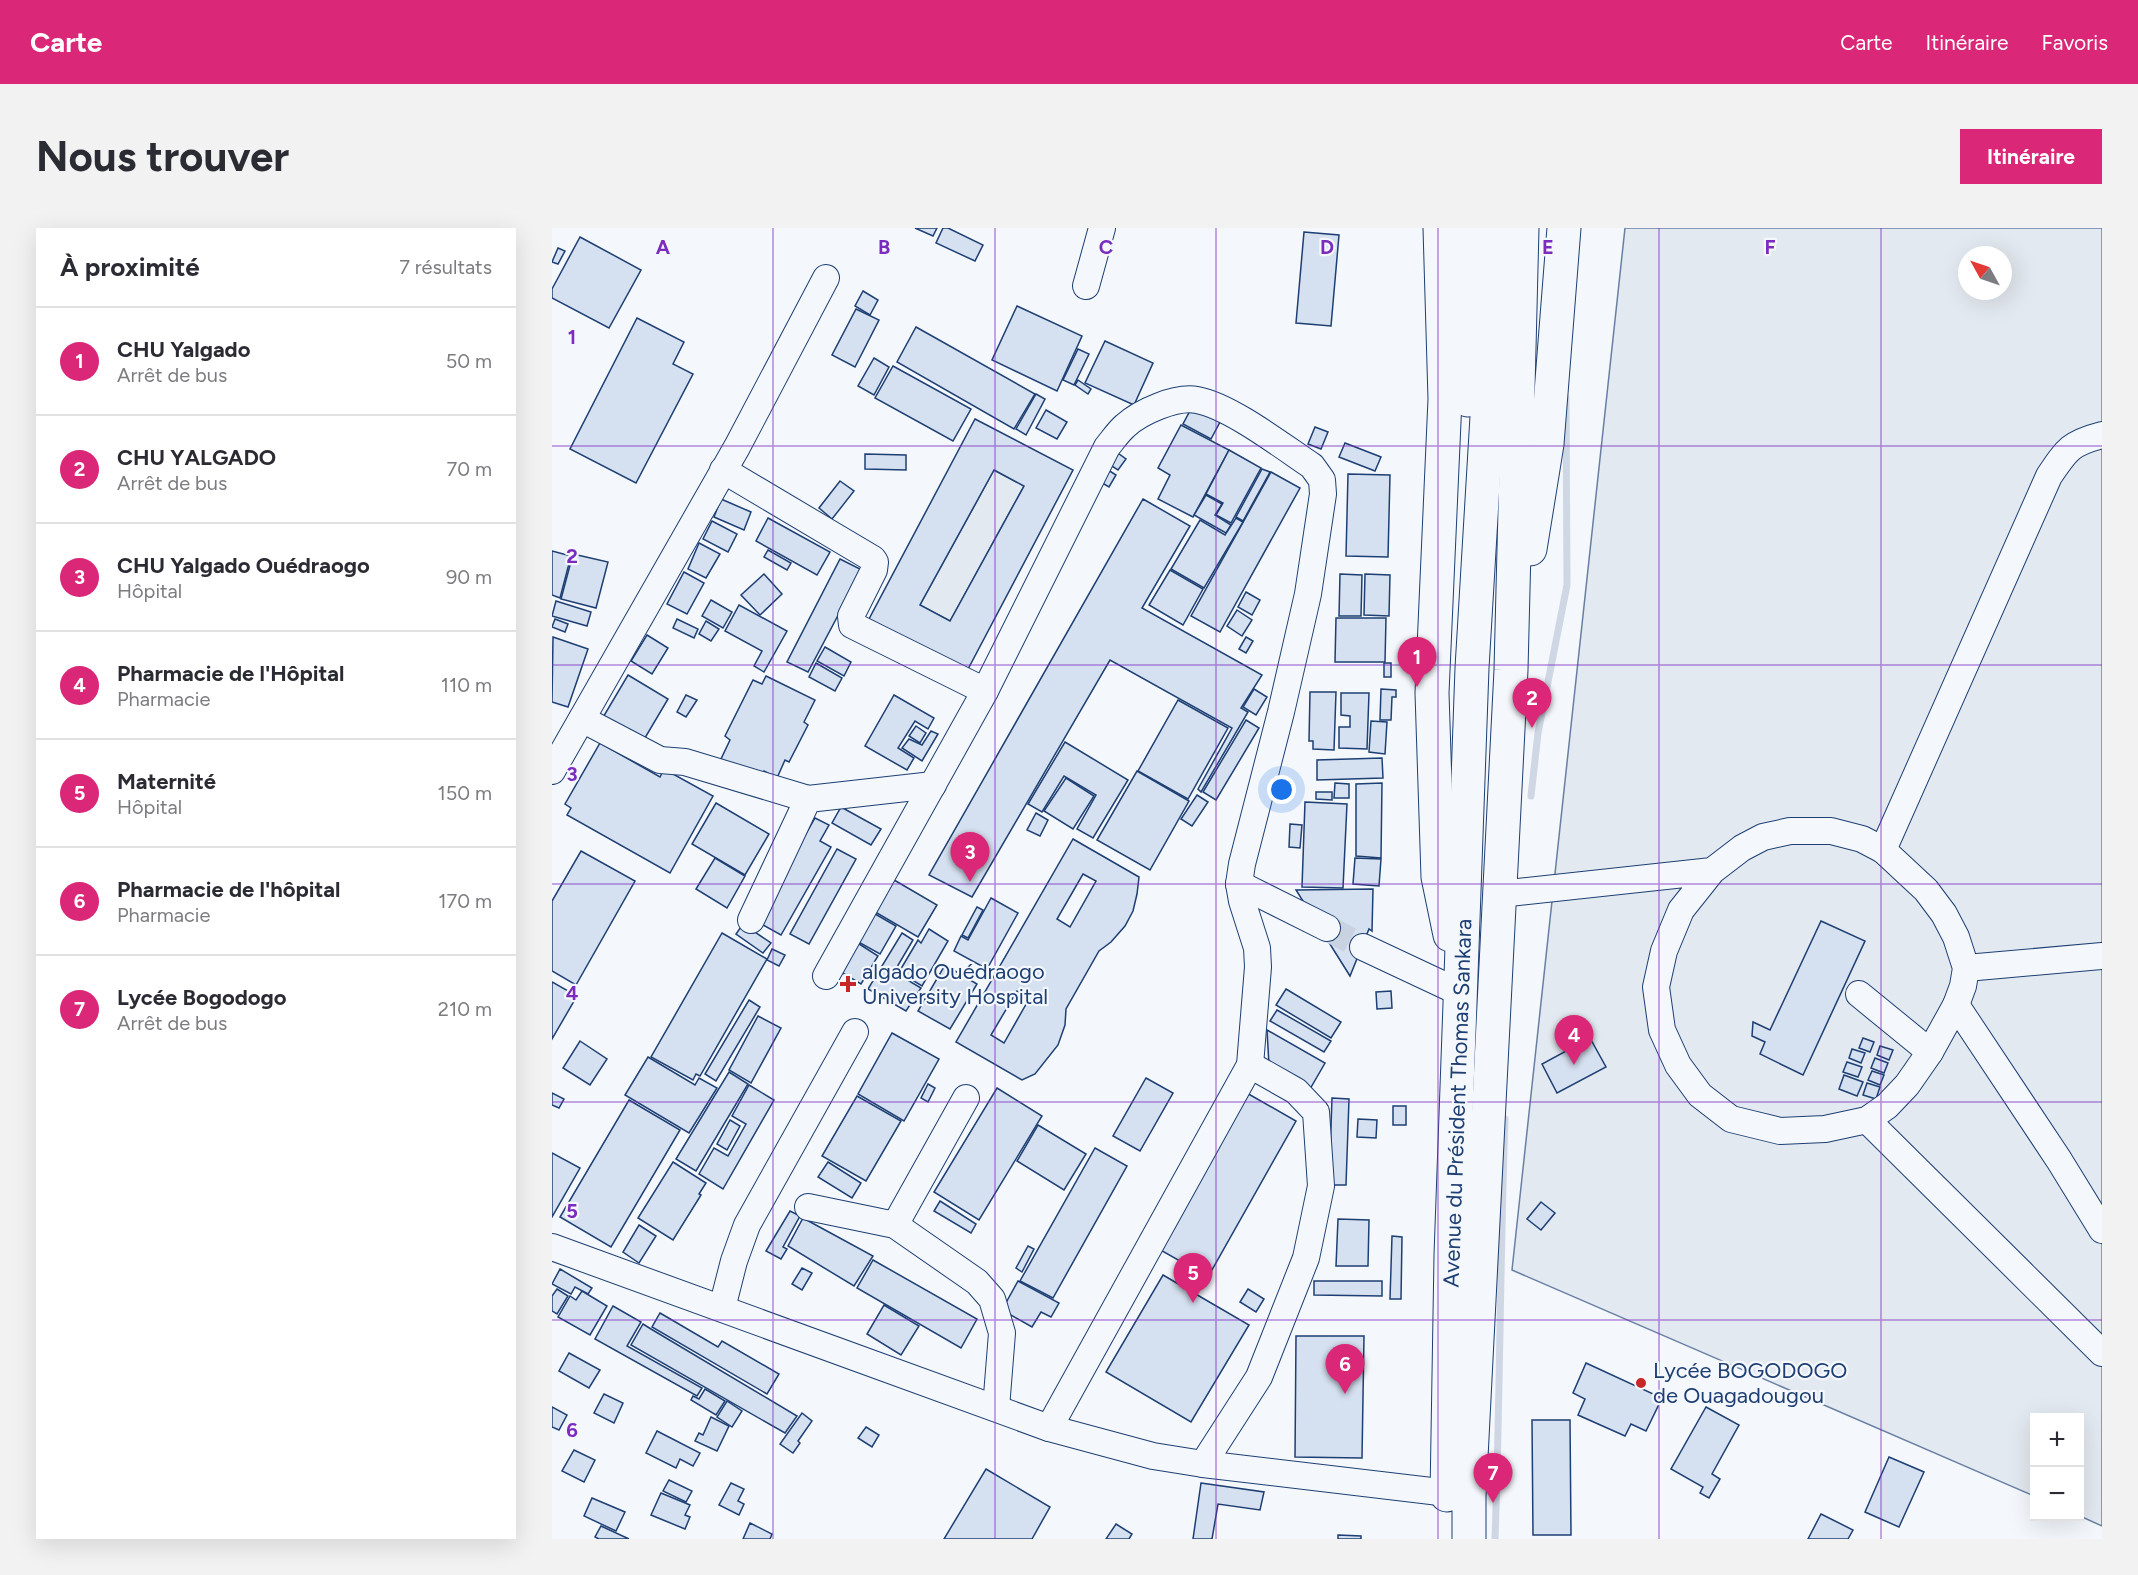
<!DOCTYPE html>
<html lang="fr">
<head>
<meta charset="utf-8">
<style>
	:root { --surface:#fff; --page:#f2f2f3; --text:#2b2b33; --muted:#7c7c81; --line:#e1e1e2; --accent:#db2777 }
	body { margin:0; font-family:Figtree,sans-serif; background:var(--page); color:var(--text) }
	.controls { position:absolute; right:18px; bottom:18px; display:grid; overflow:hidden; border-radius:0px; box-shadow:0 6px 24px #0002 }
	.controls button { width:54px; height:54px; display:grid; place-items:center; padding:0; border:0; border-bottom:2px solid var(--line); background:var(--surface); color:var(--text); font:30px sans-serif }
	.compass { position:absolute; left:1406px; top:18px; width:54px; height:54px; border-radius:50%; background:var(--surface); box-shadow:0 6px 24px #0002; rotate:310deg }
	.you { position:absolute; left:730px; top:562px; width:21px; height:21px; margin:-15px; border:4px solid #fff; border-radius:50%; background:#1a73e8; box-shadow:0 0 0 9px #1a73e833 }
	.badge { display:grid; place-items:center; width:39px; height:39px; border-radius:50%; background:var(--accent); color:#fff; font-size:20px; font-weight:700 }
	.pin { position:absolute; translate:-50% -50px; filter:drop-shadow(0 2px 3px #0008) }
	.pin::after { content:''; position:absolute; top:32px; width:21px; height:18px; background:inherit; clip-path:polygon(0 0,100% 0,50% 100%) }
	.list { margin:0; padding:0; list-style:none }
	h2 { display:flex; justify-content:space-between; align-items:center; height:78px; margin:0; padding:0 24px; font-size:26px }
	h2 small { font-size:20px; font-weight:400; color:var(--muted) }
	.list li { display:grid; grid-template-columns:39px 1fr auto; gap:18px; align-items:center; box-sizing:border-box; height:108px; padding:0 24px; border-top:2px solid var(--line) }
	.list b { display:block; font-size:22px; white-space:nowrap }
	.list p { margin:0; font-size:20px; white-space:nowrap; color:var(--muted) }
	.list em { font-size:20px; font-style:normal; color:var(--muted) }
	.map { position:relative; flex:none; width:1550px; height:1311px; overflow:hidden; border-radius:0px }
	header { display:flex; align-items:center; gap:36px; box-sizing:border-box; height:84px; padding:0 30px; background:var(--accent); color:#fff }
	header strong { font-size:28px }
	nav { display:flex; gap:33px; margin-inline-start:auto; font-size:21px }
	.intro { display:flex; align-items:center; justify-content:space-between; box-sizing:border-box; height:144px; padding:0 36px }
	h1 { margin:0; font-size:42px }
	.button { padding:15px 27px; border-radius:0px; background:var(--accent); color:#fff; font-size:21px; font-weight:700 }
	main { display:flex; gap:36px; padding:0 36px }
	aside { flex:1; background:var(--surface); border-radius:0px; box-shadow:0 6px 24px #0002 }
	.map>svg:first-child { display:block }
	.green { fill:#e3e9f0; stroke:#687fa3; stroke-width:1.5; fill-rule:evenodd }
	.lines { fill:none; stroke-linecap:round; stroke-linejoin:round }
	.stream { stroke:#cfd7e4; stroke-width:7 }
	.building { fill:#d5e0f0; stroke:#1d3f73; stroke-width:1.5; fill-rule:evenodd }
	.minor-tunnel { stroke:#c9d2e0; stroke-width:26; stroke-dasharray:26 13; stroke-linecap:butt }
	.minor-casing { stroke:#1d3f73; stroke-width:28 }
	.highway-casing { stroke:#1d3f73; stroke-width:35 }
	.minor { stroke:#f4f7fb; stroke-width:26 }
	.highway { stroke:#f4f7fb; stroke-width:33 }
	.grid { fill:none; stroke:#7b2cbf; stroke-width:1.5; stroke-opacity:0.55 }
	.poi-dot { fill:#c62828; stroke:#f4f7fb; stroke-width:2 }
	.labels { text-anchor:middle; stroke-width:4.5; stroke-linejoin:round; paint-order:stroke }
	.poi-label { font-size:22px; fill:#1d3f73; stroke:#f4f7fb; text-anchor:start }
	.street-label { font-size:22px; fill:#1d3f73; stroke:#f4f7fb }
	.grid-label { font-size:20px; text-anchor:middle; font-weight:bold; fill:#7b2cbf; stroke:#f4f7fb; stroke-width:4.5; stroke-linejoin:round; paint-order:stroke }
</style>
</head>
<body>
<header>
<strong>Carte</strong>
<nav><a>Carte</a><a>Itinéraire</a><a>Favoris</a></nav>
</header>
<div class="intro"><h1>Nous trouver</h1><a class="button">Itinéraire</a></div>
<main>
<aside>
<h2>À proximité<small>7 résultats</small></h2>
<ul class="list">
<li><span class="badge">1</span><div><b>CHU Yalgado</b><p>Arrêt de bus</p></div><em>50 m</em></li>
<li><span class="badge">2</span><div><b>CHU YALGADO</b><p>Arrêt de bus</p></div><em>70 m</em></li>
<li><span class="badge">3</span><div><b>CHU Yalgado Ouédraogo</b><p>Hôpital</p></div><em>90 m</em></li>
<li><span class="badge">4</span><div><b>Pharmacie de l'Hôpital</b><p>Pharmacie</p></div><em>110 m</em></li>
<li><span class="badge">5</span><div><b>Maternité</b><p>Hôpital</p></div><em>150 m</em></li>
<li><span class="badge">6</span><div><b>Pharmacie de l'hôpital</b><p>Pharmacie</p></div><em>170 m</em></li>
<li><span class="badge">7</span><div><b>Lycée Bogodogo</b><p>Arrêt de bus</p></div><em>210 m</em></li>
</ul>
</aside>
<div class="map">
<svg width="1550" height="1311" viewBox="0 0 1550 1311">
	<rect width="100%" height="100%" fill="#f4f7fb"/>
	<g class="green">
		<path d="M1073 0H1550V1298L1528 1288V1190H1482V1268L960 1042ZM1415 27H1451V63H1415Z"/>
		<polygon points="442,242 472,258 398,393 368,377"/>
	</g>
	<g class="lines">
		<g class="stream">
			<polyline points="979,568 986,505 1015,357 1014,170"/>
			<path d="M943 1311C948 1171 948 1031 953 891"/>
		</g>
	</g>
	<g class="building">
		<polygon points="363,0 385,0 381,8"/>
		<polygon points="391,0 396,0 431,17 423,33 384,15"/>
		<polygon points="752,4 787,7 779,98 744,95"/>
		<polygon points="28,9 89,42 57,100 0,70 0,61"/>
		<polygon points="6,20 13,23 6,36 0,34"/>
		<polygon points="311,63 326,72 318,87 303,78"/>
		<polygon points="465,78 530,108 505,163 440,132"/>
		<polygon points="304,81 327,92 303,139 280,127"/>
		<polygon points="85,90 132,114 121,136 141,146 84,255 18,221"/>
		<polygon points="364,99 483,166 462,201 345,134"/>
		<polygon points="553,113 601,135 582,177 533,155"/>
		<polygon points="526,121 537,126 522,157 511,152"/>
		<polygon points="322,130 337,139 322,167 306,158"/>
		<polygon points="341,138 419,181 401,213 323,170"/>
		<polygon points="526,152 539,161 536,166 523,157"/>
		<polygon points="484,166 493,171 474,207 464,201"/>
		<polygon points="640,179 668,194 659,211 631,196"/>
		<polygon points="494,182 515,194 505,211 484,200"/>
		<path d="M423 191 521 242 415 443 317 391ZM442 242 472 258 398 393 368 377Z"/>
		<polygon points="629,197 677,222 641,289 606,271 618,247 606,240"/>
		<polygon points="763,199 776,204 769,221 756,216"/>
		<polygon points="793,215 829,229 823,243 787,229"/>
		<polygon points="677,222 709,240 679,295 664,287 671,275 654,266"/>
		<polygon points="563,223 574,231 566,242 555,235"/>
		<polygon points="313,226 354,227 354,242 313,241"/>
		<polygon points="553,240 564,247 557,259 545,252"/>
		<polygon points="710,241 718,244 691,293 684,289"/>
		<polygon points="719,244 748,260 668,404 639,388"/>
		<polygon points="796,246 838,247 836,329 794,328"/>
		<polygon points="288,253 302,263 280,291 267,280"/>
		<polygon points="654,267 670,276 663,287 679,297 674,305 642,287"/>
		<polygon points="169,271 199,284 192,302 162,289"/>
		<polygon points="591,271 638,298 590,380 710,447 689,480 696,484 649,564 646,561 680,500 558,432 420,669 377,647"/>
		<polygon points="216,290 278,324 265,347 204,313"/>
		<polygon points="684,290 691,294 652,360 619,341 648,292 673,307"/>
		<polygon points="160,293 185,306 176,324 151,311"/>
		<polygon points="147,315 168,326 154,350 136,341"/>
		<polygon points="216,322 239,335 235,342 212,329"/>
		<polygon points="0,323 19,328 8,370 0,367"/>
		<polygon points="21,326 56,334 44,380 9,371"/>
		<polygon points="288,331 310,342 256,444 235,434"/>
		<polygon points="618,342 651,361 631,397 597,377"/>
		<polygon points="132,344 152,355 135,386 115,376"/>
		<polygon points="212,346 230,366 208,387 189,367"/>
		<polygon points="788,346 810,347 809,388 787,388"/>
		<polygon points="813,346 838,347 837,388 812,387"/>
		<polygon points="694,364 708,372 700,387 686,379"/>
		<polygon points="159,372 180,384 171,400 150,388"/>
		<polygon points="4,373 39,384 35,398 0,388"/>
		<polygon points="187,377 235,403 212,444 202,438 210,423 173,403"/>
		<polygon points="685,382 700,392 690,408 675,398"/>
		<polygon points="784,390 834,390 833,434 783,434"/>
		<polygon points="3,391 16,396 13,404 0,399"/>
		<polygon points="125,391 146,401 142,410 121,400"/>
		<polygon points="154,393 167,401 159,413 147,406"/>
		<polygon points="95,407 116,420 100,446 79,433"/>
		<polygon points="1,409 36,421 16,479 0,474"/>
		<polygon points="694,409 701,413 694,425 687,421"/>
		<polygon points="273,419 299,434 292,448 265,433"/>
		<polygon points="264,435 290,450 283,463 257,449"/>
		<rect x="832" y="435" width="7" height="14"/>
		<polygon points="76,447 116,471 90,515 50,491"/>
		<polygon points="214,448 263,472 252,494 256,497 237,534 233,532 225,550 212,543 208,550 169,531 178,512 173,508 201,452 210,456"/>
		<polygon points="702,461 715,469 704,487 691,479"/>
		<polygon points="829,461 844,462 844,469 840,469 839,492 828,492"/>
		<polygon points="758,464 784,464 782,522 761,521 761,513 757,513"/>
		<polygon points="789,465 817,465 815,521 787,520 787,499 798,499 798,488 789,487"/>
		<polygon points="134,467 145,472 134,489 125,484"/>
		<polygon points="342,467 382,490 376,501 363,493 346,520 362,530 355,542 313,518"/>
		<polygon points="626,472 676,500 636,571 586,543"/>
		<polygon points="694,492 707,500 664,572 651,564"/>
		<polygon points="819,493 835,494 833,526 817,524"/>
		<polygon points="364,498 374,505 368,515 357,508"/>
		<polygon points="379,503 386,506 370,533 350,520 357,511 370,517"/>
		<polygon points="513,514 576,552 541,610 525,601 544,567 512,548 490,584 476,576"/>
		<polygon points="48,515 108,549 112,541 161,568 118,645 15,587 19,580 13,576"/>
		<polygon points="830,530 831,550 765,552 765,532"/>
		<polygon points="585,543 637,573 598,642 545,612"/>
		<polygon points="514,550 542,568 521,601 492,583"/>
		<polygon points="783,555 797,556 797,570 782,570"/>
		<polygon points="830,555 829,630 804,628 804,556"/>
		<polygon points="764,564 780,564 780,572 764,571"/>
		<polygon points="645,567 656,574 640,598 629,591"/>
		<polygon points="753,574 795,576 791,660 750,659"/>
		<polygon points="164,575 217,606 193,647 140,616"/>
		<polygon points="289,579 329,601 319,617 280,595"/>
		<polygon points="484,585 496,592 488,608 475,602"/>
		<polygon points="263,590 277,597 268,613 279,619 229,707 204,693"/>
		<polygon points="738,596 750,597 748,620 737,619"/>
		<path d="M521 611 587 649 585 666 581 683 573 698 559 714 547 723 514 781 513 797 506 817 483 846 470 852 404 814ZM531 646 544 653 518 699 505 691ZM465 763 477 771 452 815 439 807Z"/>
		<polygon points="285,621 304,631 257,716 238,706"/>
		<polygon points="29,623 83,653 24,757 0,743 0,673"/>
		<polygon points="163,630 193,648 175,680 144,661"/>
		<polygon points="803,630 829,631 827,658 801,656"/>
		<polygon points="337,649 385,677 366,709 318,681"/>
		<polygon points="821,661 820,703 817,701 798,748 744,662"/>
		<polygon points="439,670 466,685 435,741 402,723 409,708 416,712"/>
		<polygon points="425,679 431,682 416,710 410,707"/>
		<polygon points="318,683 344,698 328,726 301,711"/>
		<polygon points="1269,693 1313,713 1251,847 1208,826 1213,814 1200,808 1201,794 1218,802"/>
		<polygon points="191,696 219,715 211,725 184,706"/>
		<polygon points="377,701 396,713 370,758 347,744 366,712 369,715"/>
		<polygon points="170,705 215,731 148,848 144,846 141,852 99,829"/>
		<polygon points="350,705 361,712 342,744 369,760 354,783 316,761"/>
		<polygon points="301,712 326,728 309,756 284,741"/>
		<polygon points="220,721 233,727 227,738 215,732"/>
		<polygon points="393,737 425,756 398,801 366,783"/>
		<polygon points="0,754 25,768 0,811"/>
		<polygon points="734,761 789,794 779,810 724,777"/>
		<polygon points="839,763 840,780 825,781 824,764"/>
		<polygon points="197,772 208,779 164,853 153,846"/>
		<polygon points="725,782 779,813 772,824 718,793"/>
		<polygon points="206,788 229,800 199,855 177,842"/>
		<polygon points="715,802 773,835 758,861 717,837"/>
		<polygon points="340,805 387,831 352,893 306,866"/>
		<polygon points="1038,810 1054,839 1005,865 990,836"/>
		<polygon points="1311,810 1322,814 1318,824 1307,820"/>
		<polygon points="28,813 55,831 38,857 11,840"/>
		<polygon points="1328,818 1341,822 1337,832 1325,827"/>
		<polygon points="1300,821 1313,825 1309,835 1297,830"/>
		<polygon points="96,829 143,857 147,850 165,860 137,905 73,867"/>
		<polygon points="1323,830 1336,835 1332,845 1319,840"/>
		<polygon points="1295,834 1310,839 1306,849 1291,844"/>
		<polygon points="1320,843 1332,847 1328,857 1316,852"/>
		<polygon points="177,844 196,856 144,943 124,931"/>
		<polygon points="1292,847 1311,854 1305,868 1287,861"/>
		<polygon points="594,850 621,865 588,923 561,908"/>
		<polygon points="1315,855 1328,859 1324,871 1311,867"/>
		<polygon points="376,856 383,860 376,874 369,870"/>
		<polygon points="197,857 222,872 171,961 147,946 162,920 176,928 194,896 180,888"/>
		<polygon points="445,860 490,888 427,992 382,964"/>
		<polygon points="693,864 744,893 656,1049 605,1020"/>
		<polygon points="0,865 12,871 7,880 0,877"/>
		<polygon points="305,868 349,893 314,953 270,928"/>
		<polygon points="780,870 797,871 794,957 777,957"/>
		<polygon points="77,872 128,902 59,1019 8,989"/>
		<rect x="841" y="878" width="13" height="19"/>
		<polygon points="806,891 825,892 824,910 805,909"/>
		<polygon points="178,892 188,898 175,922 165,916"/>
		<polygon points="486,897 534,926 512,962 465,933"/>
		<polygon points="543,920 575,938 501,1070 468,1053"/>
		<polygon points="0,925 28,940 0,989"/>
		<polygon points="121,934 154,955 147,966 149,967 121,1012 86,990"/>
		<polygon points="276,934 309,955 300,970 266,949"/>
		<polygon points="388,973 424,996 419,1005 382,983"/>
		<polygon points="989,974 1003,985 989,1002 975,991"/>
		<polygon points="238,983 248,988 231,1019 235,1021 229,1031 214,1023"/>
		<polygon points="251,990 321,1028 302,1058 236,1018"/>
		<polygon points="786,991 817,992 816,1038 784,1038"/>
		<polygon points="87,997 104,1008 87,1035 71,1024"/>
		<polygon points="840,1008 850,1009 849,1071 838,1071"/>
		<polygon points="476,1018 482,1021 470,1044 464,1040"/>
		<polygon points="321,1032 425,1091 409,1120 305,1060"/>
		<polygon points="250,1040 260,1045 250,1062 240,1056"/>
		<polygon points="8,1041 40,1060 36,1066 23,1059 19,1066 0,1056"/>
		<polygon points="611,1047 697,1097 639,1194 554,1144"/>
		<polygon points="466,1053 507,1075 499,1089 489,1084 480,1099 450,1082"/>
		<polygon points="762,1053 830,1053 830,1068 762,1067"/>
		<polygon points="5,1061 16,1068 5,1086 0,1083 0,1068"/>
		<polygon points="696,1061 712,1071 704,1084 688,1074"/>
		<polygon points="30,1063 55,1078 38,1107 6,1089 18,1068 24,1072"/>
		<polygon points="332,1077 367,1098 349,1127 315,1106"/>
		<polygon points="61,1078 89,1094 75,1118 150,1160 145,1168 43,1111"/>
		<polygon points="108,1085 166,1119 170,1113 227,1146 215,1166 100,1099"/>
		<polygon points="91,1096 99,1101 245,1188 233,1205 79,1117"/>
		<polygon points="744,1108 812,1108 810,1230 743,1229"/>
		<polygon points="17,1125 48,1142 37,1160 7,1143"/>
		<polygon points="1034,1135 1110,1170 1094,1203 1079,1196 1073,1208 1026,1187 1033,1171 1021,1165"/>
		<polygon points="153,1161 173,1173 164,1187 139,1172 141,1168 147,1171"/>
		<polygon points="52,1166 71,1175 62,1195 42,1185"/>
		<polygon points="175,1173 190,1183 180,1199 165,1189"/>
		<polygon points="0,1179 15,1187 7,1202 0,1199"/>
		<polygon points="1154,1179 1187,1197 1160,1246 1168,1251 1157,1270 1148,1265 1151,1259 1119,1241"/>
		<polygon points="250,1185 260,1193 246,1213 248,1215 241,1225 228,1216"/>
		<polygon points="159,1189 177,1198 165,1223 143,1213 147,1205 151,1207"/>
		<polygon points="980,1192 1018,1192 1019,1307 981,1307"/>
		<polygon points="314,1199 327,1207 320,1219 306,1210"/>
		<polygon points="105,1203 148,1225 141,1238 128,1231 124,1240 94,1225"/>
		<polygon points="22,1222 43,1232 32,1254 10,1243"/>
		<polygon points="1337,1229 1372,1244 1347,1299 1313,1284"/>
		<polygon points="434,1241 498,1279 480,1311 392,1311"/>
		<polygon points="117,1252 140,1263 134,1274 111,1263"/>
		<polygon points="179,1255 192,1261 186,1273 192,1276 187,1287 167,1277"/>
		<polygon points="649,1255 712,1264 708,1282 666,1276 660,1311 641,1311"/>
		<polygon points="109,1265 138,1277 133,1287 138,1289 133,1301 99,1287"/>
		<polygon points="40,1270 73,1284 64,1303 32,1288"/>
		<polygon points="1269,1286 1301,1302 1296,1311 1256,1311"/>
		<polygon points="198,1295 220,1306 218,1311 191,1311"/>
		<polygon points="564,1296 580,1306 577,1311 554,1311"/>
		<polygon points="49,1298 77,1311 47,1311 43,1309"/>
		<polygon points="786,1307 809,1308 809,1311 786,1311"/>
	</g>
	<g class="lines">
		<polyline class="minor-tunnel" points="775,700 811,719"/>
		<defs>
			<g id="minor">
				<polyline points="534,58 550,0"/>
				<polyline points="171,242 321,331 323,334 322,342 299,388 300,397 433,463"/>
				<polyline points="30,491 108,532 133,534 256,571"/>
				<polyline points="0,543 185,219 274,50"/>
				<path d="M1331 622 1497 248C1515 221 1519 215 1550 207"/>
				<polyline points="687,656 775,700"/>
				<polyline points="948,666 1160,643 1190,620 1211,609 1238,603 1279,603 1310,611 1331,622 1374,662 1392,686 1404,709 1414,740 1411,758 1404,777 1378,824 1355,857 1335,878 1315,892 1273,901 1228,903 1179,891 1148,867 1126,837 1110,802 1104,759 1112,723 1129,682 1160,643"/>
				<polyline points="199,692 256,571 381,557"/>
				<polyline points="811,719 909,765"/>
				<polyline points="1414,740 1550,728"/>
				<path d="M274 748 433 463 555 219C561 212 566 204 573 198 588 184 624 168 645 172 678 178 730 218 760 238L770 252 771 266 756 366 729 484 690 636 687 656 690 673 705 720 706 739 698 837 497 1200"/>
				<polyline points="1307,766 1378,824"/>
				<polyline points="1404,777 1507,932 1550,1002"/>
				<polyline points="1315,892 1550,1125"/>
				<polyline points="256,979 343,997 425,1054 440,1071 450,1105 444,1180"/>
				<polyline points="343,997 414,870"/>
				<polyline points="0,1019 497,1200 601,1228 651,1236 896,1265"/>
				<polyline points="170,1080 182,1033 195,997 303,804"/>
				<polyline points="651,1236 707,1149 754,1030 769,958 764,884 744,863 698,837"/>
			</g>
			<g id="highway">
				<polyline points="888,0 893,171 880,465 886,649 898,707"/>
				<polyline points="912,0 916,172"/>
				<polyline points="978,321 995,216 1012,0"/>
				<polyline points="895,1267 899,1027 920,440 941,88 944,0"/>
				<polyline points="917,1311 917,1269 959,442 970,0"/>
			</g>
		</defs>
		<use href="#minor" class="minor-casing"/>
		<use href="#highway" class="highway-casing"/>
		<use href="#minor" class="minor"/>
		<use href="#highway" class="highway"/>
	</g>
	<path class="grid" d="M221 0V1311M443 0V1311M664 0V1311M886 0V1311M1107 0V1311M1329 0V1311M0 218H1550M0 437H1550M0 656H1550M0 874H1550M0 1092H1550"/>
	<g class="poi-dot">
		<path d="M293 747h6v6h6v6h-6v6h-6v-6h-6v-6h6z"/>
		<circle cx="1089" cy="1155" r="6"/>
	</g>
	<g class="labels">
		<g class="poi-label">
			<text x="310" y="751">algado Ouédraogo<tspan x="310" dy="25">University Hospital</tspan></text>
			<text x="1101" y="1150">Lycée BOGODOGO<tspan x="1101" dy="25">de Ouagadougou</tspan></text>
		</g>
		<g class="street-label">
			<text transform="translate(905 875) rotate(-88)" y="8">Avenue du Président Thomas Sankara</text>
		</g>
	</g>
	<g class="grid-label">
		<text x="111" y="26">A</text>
		<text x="332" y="26">B</text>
		<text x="554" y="26">C</text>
		<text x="775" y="26">D</text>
		<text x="996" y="26">E</text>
		<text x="1218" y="26">F</text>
		<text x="20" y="116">1</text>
		<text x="20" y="335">2</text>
		<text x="20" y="553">3</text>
		<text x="20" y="772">4</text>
		<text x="20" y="990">5</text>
		<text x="20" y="1209">6</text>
	</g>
</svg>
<div class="controls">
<button>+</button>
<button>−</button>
</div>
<svg class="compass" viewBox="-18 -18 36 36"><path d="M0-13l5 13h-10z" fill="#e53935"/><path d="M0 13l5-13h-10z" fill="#7c7c81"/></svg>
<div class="you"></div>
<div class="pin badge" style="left:865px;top:459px">1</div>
<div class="pin badge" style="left:980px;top:500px">2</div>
<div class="pin badge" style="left:418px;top:654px">3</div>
<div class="pin badge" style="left:1022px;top:837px">4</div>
<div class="pin badge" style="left:641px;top:1075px">5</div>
<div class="pin badge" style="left:793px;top:1166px">6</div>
<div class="pin badge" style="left:941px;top:1275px">7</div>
</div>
</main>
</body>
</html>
